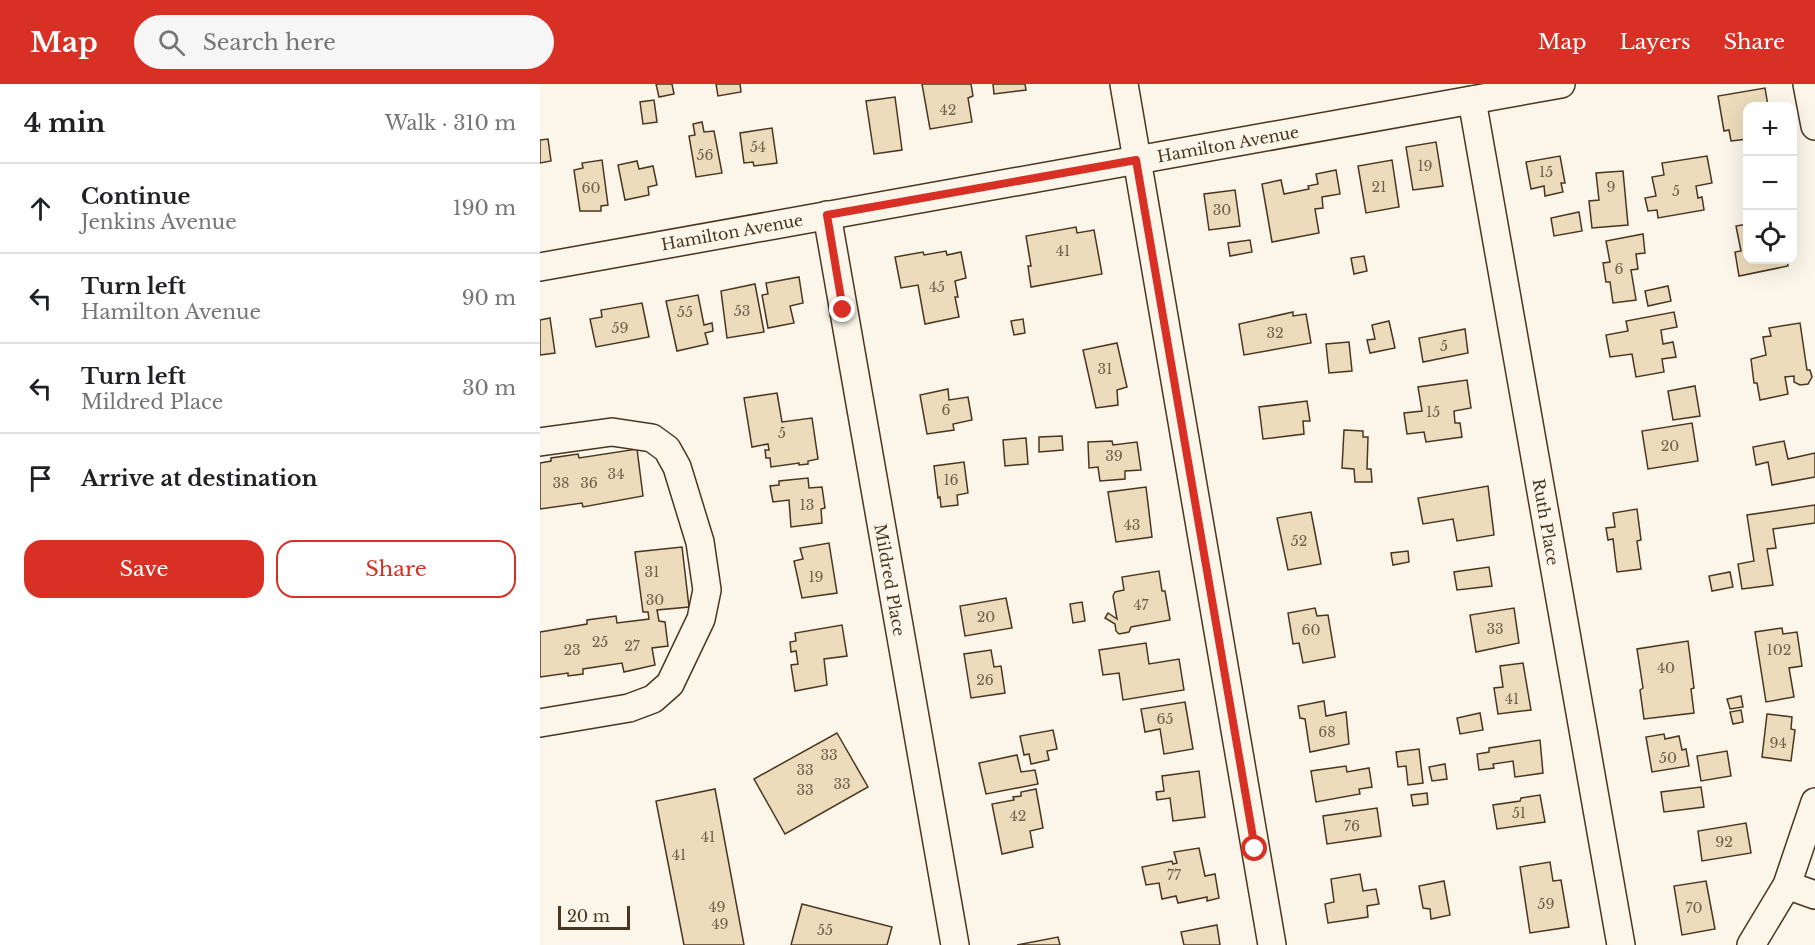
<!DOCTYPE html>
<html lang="en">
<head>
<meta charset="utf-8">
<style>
	:root { --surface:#fff; --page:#f6f6f6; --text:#202124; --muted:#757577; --line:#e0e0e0; --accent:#d93025 }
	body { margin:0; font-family:"Libre Baskerville",serif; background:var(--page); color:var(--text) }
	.controls { position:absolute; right:18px; top:18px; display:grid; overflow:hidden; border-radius:12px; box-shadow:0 6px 24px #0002 }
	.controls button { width:54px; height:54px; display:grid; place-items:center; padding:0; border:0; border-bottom:2px solid var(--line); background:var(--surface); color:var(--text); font:30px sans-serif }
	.scale { position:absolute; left:18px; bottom:15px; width:72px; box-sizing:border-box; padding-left:6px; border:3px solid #4a3520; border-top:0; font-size:16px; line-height:21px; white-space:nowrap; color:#4a3520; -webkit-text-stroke:4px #fbf6e9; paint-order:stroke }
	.stop { position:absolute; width:18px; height:18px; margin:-14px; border:4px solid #d93025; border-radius:50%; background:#fff }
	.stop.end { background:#d93025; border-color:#fff; box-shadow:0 2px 6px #0008 }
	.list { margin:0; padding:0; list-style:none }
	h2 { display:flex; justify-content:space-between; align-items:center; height:78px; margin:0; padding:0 24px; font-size:26px }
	h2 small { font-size:20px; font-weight:400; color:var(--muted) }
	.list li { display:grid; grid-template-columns:39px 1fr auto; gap:18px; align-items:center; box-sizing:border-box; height:90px; padding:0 24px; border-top:2px solid var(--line) }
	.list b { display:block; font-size:22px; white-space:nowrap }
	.list p { margin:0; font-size:20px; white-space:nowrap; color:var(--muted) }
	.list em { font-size:20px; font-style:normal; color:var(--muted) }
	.actions { display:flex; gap:12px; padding:18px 24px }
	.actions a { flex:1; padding:14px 0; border:2px solid var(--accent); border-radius:18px; text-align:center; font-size:21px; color:var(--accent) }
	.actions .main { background:var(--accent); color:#fff }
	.icon { flex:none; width:33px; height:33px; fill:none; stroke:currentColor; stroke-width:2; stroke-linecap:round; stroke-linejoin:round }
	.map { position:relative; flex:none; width:1275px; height:861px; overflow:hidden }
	header { display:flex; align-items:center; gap:36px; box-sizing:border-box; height:84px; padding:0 30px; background:var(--accent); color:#fff }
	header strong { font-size:28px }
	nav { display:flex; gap:33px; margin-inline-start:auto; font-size:21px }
	.search { width:420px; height:54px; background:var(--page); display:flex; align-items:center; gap:15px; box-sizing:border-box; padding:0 21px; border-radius:33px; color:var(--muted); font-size:22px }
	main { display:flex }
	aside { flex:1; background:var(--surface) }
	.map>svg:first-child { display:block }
	.building { fill:#ecdcbc; stroke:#4a3520; stroke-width:1.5 }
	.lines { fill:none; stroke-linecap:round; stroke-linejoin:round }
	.minor-casing { stroke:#4a3520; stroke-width:30 }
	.minor { stroke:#fbf6e9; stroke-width:27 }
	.route { stroke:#d93025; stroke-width:8 }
	.labels { text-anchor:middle; stroke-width:4.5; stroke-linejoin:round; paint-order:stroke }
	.number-label { font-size:14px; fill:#725f47 }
	.street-label { font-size:16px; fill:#4a3520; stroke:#fbf6e9 }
</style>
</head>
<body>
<header>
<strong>Map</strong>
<div class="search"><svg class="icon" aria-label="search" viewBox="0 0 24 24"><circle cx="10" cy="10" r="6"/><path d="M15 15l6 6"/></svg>Search here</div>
<nav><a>Map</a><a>Layers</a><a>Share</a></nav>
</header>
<main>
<aside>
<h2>4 min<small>Walk · 310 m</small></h2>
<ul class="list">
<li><svg class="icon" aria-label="ahead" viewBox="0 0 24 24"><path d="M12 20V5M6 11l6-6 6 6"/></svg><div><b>Continue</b><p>Jenkins Avenue</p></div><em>190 m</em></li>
<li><svg class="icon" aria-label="left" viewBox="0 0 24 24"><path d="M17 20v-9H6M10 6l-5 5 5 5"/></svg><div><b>Turn left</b><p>Hamilton Avenue</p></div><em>90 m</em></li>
<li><svg class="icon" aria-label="left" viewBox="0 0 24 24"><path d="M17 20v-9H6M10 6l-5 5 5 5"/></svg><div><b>Turn left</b><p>Mildred Place</p></div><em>30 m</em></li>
<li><svg class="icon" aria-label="arrive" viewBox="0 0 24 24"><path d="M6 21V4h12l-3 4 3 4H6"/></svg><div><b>Arrive at destination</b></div></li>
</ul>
<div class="actions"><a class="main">Save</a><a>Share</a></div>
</aside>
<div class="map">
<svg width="1275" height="861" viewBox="0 0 1275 861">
	<rect width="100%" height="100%" fill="#fbf6e9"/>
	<g class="building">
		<polygon points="116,0 132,0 134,10 119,13"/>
		<polygon points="176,0 200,0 201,8 178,12"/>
		<polygon points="382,0 431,0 433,12 428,14 432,38 390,45"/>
		<polygon points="453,0 485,0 486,6 454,10"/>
		<polygon points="1225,4 1228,22 1208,22 1208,55 1191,57 1189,46 1184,47 1178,12"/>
		<polygon points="355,13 362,66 334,70 326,17"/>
		<polygon points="114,16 117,38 103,40 100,18"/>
		<polygon points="162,38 164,48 174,47 182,89 156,93 149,52 155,51 153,40"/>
		<polygon points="232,44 237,79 214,82 213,78 204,79 200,49"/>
		<polygon points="8,55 11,77 0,79 0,56"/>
		<polygon points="896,58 903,102 873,106 866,63"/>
		<polygon points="1020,72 1025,99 1021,99 1023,108 1005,112 1004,102 991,105 986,78"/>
		<polygon points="1167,72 1172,99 1156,102 1158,114 1162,113 1164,126 1118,134 1117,126 1108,127 1105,114 1116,112 1112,93 1124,91 1122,79"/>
		<polygon points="62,76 68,121 61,122 61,127 40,127 34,86 43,84 42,79"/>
		<polygon points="852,76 859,123 826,129 818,82"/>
		<polygon points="97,77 99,85 113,82 117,101 108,103 109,111 85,116 78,81"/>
		<polygon points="796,86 800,110 782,113 783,124 775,125 779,149 732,158 722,100 741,96 744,110 769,105 768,102 778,100 776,90"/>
		<polygon points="1083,87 1088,141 1052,144 1049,117 1059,116 1056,89"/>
		<polygon points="695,106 700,142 669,146 664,110"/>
		<polygon points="1039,128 1042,147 1014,152 1011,134"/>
		<polygon points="1208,140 1208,176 1247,176 1248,182 1199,192 1195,168 1201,167 1196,142"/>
		<polygon points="536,143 537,149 554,146 562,190 491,203 488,182 491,182 486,152"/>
		<polygon points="1103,150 1105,169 1096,170 1098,185 1091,186 1096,216 1073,219 1070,198 1066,198 1063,179 1070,178 1066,157"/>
		<polygon points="710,156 712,168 690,172 688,159"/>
		<polygon points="406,167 407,171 421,168 426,194 415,197 418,213 415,213 419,233 385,240 378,201 361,204 355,173 383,168 384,171"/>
		<polygon points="824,172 827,187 814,190 811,174"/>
		<polygon points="259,193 263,219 250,222 254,239 228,244 222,211 228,210 226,199"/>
		<polygon points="215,200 224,248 187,254 181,207"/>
		<polygon points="1128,202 1131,217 1108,222 1105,207"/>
		<polygon points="158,211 164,241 172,239 173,247 165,249 168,260 137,267 126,217"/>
		<polygon points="102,219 109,253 56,263 50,235 62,233 61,226"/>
		<polygon points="753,228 753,232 766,230 771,259 704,271 699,240"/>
		<polygon points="1134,228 1137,243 1121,246 1123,260 1133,258 1136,273 1122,275 1124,288 1096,293 1092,270 1070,273 1066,251 1088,247 1086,237"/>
		<polygon points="10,234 15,269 0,271 0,236"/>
		<polygon points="483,235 485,249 474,251 471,237"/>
		<polygon points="849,237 855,264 830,269 827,256 835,255 832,241"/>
		<polygon points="1260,239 1267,286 1270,286 1272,293 1268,300 1260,301 1254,298 1254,292 1245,293 1248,310 1220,316 1217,299 1214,299 1211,275 1226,271 1223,253 1231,252 1229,244"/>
		<polygon points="925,245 928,269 883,278 879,254"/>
		<polygon points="809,258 812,287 789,289 786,260"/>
		<polygon points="577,259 587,303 577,306 578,321 556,324 543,266"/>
		<polygon points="927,296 931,324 914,327 915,339 920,339 922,353 886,358 884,348 867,350 864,329 882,327 878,303"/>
		<polygon points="1155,302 1160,332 1133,336 1128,307"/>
		<polygon points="408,305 409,316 428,313 432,336 413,340 414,346 387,350 380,311"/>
		<polygon points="237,309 242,338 272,334 278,375 268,377 268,380 259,381 259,379 231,383 230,374 226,374 225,366 229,366 228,360 212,363 204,314"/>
		<polygon points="767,317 770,337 763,337 764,350 723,355 719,323"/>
		<polygon points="1152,339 1158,377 1108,385 1102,347"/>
		<polygon points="804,346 823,347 823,353 828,353 827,385 831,385 832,398 815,398 814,385 802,384"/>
		<polygon points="522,352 523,366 499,368 499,353"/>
		<polygon points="486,354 488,380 465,382 463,356"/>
		<polygon points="572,357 573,361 597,358 601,386 585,387 585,395 560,397 558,383 549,384 548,358"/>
		<polygon points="1244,357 1248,375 1275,369 1275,393 1232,401 1228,378 1216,381 1213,363"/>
		<polygon points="97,365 103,412 43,423 42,419 0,425 0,379 11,377 11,374 38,370 39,374"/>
		<polygon points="424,378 428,409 417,411 418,421 401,423 400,413 398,414 394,382"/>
		<polygon points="268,394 269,404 282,403 285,424 281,425 282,439 251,443 249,416 233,418 230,402 239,401 239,397"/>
		<polygon points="948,402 954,451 917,457 913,435 883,440 878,414"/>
		<polygon points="606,403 612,453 576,458 568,408"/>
		<polygon points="1275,421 1275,439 1233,445 1236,464 1227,465 1233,501 1202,505 1198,480 1214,477 1207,431"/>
		<polygon points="1097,425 1101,456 1097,457 1101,485 1077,488 1073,455 1068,456 1066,444 1075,443 1073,429"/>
		<polygon points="771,428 781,480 748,486 737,434"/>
		<polygon points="289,459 297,509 262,514 254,477 263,475 260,464"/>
		<polygon points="142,463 149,523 117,526 119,537 125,538 128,562 112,564 115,581 84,588 82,579 43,585 43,590 28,592 28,589 0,593 0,548 47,540 47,536 76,532 77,539 109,535 108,528 103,528 95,468"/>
		<polygon points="868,467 869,478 853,481 851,469"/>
		<polygon points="949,483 952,502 917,506 914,488"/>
		<polygon points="619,487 622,507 625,507 630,536 591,543 589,548 579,550 576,547 575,540 565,534 568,529 577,535 573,512 575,508 584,506 582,493"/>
		<polygon points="1190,488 1193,503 1172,507 1169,492"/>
		<polygon points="466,514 472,544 425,552 420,522"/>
		<polygon points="542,518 545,537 533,539 530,520"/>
		<polygon points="775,524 777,532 788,531 795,573 763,579 759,559 753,560 748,529"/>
		<polygon points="974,524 979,559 936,568 930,531"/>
		<polygon points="302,541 307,572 284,575 287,601 255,607 251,581 258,580 256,567 251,568 250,558 256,557 255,549"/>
		<polygon points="1242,544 1243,550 1257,548 1262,582 1249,584 1254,613 1226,618 1215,548"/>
		<polygon points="1148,557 1154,604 1151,605 1154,629 1104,635 1100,606 1103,604 1097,565"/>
		<polygon points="606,559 609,580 639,575 644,606 583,616 579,589 563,591 559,566"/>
		<polygon points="451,566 454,583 461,582 465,609 431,614 424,570"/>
		<polygon points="983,579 991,626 958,630 954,604 963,603 960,582"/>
		<polygon points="1201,612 1203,623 1190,625 1187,615"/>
		<polygon points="784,617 786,632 806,628 809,660 770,668 765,635 760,634 758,622"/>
		<polygon points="645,618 653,665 624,670 620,645 605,648 601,625"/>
		<polygon points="1201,626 1203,638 1193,640 1190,628"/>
		<polygon points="940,629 943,646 920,650 917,634"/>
		<polygon points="1227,630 1252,633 1251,645 1255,646 1251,677 1222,673"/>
		<polygon points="513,646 517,665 507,667 509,676 491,680 489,670 484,671 480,652"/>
		<polygon points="297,649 328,703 245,750 214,695"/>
		<polygon points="1124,650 1125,655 1139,652 1142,666 1146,665 1149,682 1112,688 1106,653"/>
		<polygon points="1000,656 1003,689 975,693 973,677 953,680 954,684 939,686 937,670 949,668 949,664"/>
		<polygon points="879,665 883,699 868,701 866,682 858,683 856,668"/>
		<polygon points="1187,667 1191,692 1161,697 1157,672"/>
		<polygon points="477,671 481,688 495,686 498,700 446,710 439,679"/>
		<polygon points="905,680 907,695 892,697 889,683"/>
		<polygon points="806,682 807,688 829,684 832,703 819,705 820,710 776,718 771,687"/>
		<polygon points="659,687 665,733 633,737 630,714 617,716 616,708 624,707 622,692"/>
		<polygon points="1161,703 1164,723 1124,728 1121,708"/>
		<polygon points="175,705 204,861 144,861 116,717"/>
		<polygon points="496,705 503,744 490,747 493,763 462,770 452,720 474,716 473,713 481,712 481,708"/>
		<polygon points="887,709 888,720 873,722 871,711"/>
		<polygon points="1000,711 1005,738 957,745 953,721 980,717 981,714"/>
		<polygon points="837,724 841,752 787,760 783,732"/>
		<polygon points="1206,739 1211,769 1162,777 1158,747"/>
		<polygon points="659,764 665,792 675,790 679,814 667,817 667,813 638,819 636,812 622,815 619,799 606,801 602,783 632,777 633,780 637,779 634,768"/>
		<polygon points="1010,778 1013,797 1021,796 1029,843 990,849 980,783"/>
		<polygon points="820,790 823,807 836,805 839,820 827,822 828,833 788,839 785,820 794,818 791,795"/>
		<polygon points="904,797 910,831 891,835 890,825 883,824 879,802"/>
		<polygon points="1166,797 1175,845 1142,851 1134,802"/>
		<polygon points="262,820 352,843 347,861 251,861"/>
		<polygon points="677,841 680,861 644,861 641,848"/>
		<polygon points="518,853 520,861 477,861"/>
	</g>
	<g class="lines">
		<defs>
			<g id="minor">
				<polyline points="584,0 732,861"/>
				<polyline points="1267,0 1275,42"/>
				<polyline points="932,16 1081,861"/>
				<polyline points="287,131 415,861"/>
				<polyline points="0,183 1021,0"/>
				<polyline points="0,358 72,348 112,354 127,365 137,383 160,458 167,506 161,535 130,600 113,615 89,624 0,639"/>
				<polyline points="1247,801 1275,811"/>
				<polyline points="1211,861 1247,801 1275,718"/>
			</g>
		</defs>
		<use href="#minor" class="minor-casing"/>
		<use href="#minor" class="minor"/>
	</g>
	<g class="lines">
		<polyline class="route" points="303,226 287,131 596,76 715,765"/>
	</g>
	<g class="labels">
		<g class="number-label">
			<text x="408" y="31">42</text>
			<text x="218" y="68">54</text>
			<text x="165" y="76">56</text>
			<text x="885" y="87">19</text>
			<text x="1006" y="93">15</text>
			<text x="839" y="108">21</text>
			<text x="1071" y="108">9</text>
			<text x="51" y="109">60</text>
			<text x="1136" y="112">5</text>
			<text x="682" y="131">30</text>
			<text x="523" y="172">41</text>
			<text x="1079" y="190">6</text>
			<text x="397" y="208">45</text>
			<text x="202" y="232">53</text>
			<text x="145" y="233">55</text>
			<text x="80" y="249">59</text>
			<text x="735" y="254">32</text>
			<text x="904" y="267">5</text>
			<text x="565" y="290">31</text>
			<text x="406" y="331">6</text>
			<text x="893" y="333">15</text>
			<text x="242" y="354">5</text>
			<text x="1130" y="367">20</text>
			<text x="574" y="377">39</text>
			<text x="76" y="395">34</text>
			<text x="411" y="401">16</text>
			<text x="21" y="404">38</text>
			<text x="49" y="404">36</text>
			<text x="267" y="426">13</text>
			<text x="592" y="446">43</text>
			<text x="759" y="462">52</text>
			<text x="112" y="493">31</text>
			<text x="276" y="498">19</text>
			<text x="115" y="521">30</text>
			<text x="601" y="526">47</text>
			<text x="446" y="538">20</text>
			<text x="955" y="550">33</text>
			<text x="771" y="551">60</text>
			<text x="60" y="563">25</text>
			<text x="92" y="567">27</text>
			<text x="32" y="571">23</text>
			<text x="1239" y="571">102</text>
			<text x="1126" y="589">40</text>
			<text x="445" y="601">26</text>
			<text x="972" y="620">41</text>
			<text x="625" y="640">65</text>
			<text x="787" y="653">68</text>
			<text x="1238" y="664">94</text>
			<text x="289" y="676">33</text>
			<text x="1128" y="679">50</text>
			<text x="265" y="691">33</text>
			<text x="302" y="705">33</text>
			<text x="265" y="711">33</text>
			<text x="979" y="734">51</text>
			<text x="478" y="737">42</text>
			<text x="812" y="747">76</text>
			<text x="168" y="758">41</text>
			<text x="1184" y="763">92</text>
			<text x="139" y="776">41</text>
			<text x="634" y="796">77</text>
			<text x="1006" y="825">59</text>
			<text x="177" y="828">49</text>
			<text x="1154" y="829">70</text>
			<text x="180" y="845">49</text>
			<text x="285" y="851">55</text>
		</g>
		<g class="street-label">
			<text transform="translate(688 60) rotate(-10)" y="6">Hamilton Avenue</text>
			<text transform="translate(192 148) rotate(-10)" y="6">Hamilton Avenue</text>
			<text transform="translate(1006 438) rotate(80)" y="6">Ruth Place</text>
			<text transform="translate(350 496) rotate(80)" y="6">Mildred Place</text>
		</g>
	</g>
</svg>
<div class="controls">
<button>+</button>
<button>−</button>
<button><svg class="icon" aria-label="locate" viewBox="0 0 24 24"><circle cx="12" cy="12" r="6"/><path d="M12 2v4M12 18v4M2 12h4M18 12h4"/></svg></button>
</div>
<div class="scale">20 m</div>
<div class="stop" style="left:715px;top:765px"></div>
<div class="stop end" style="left:303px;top:226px"></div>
</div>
</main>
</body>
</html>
